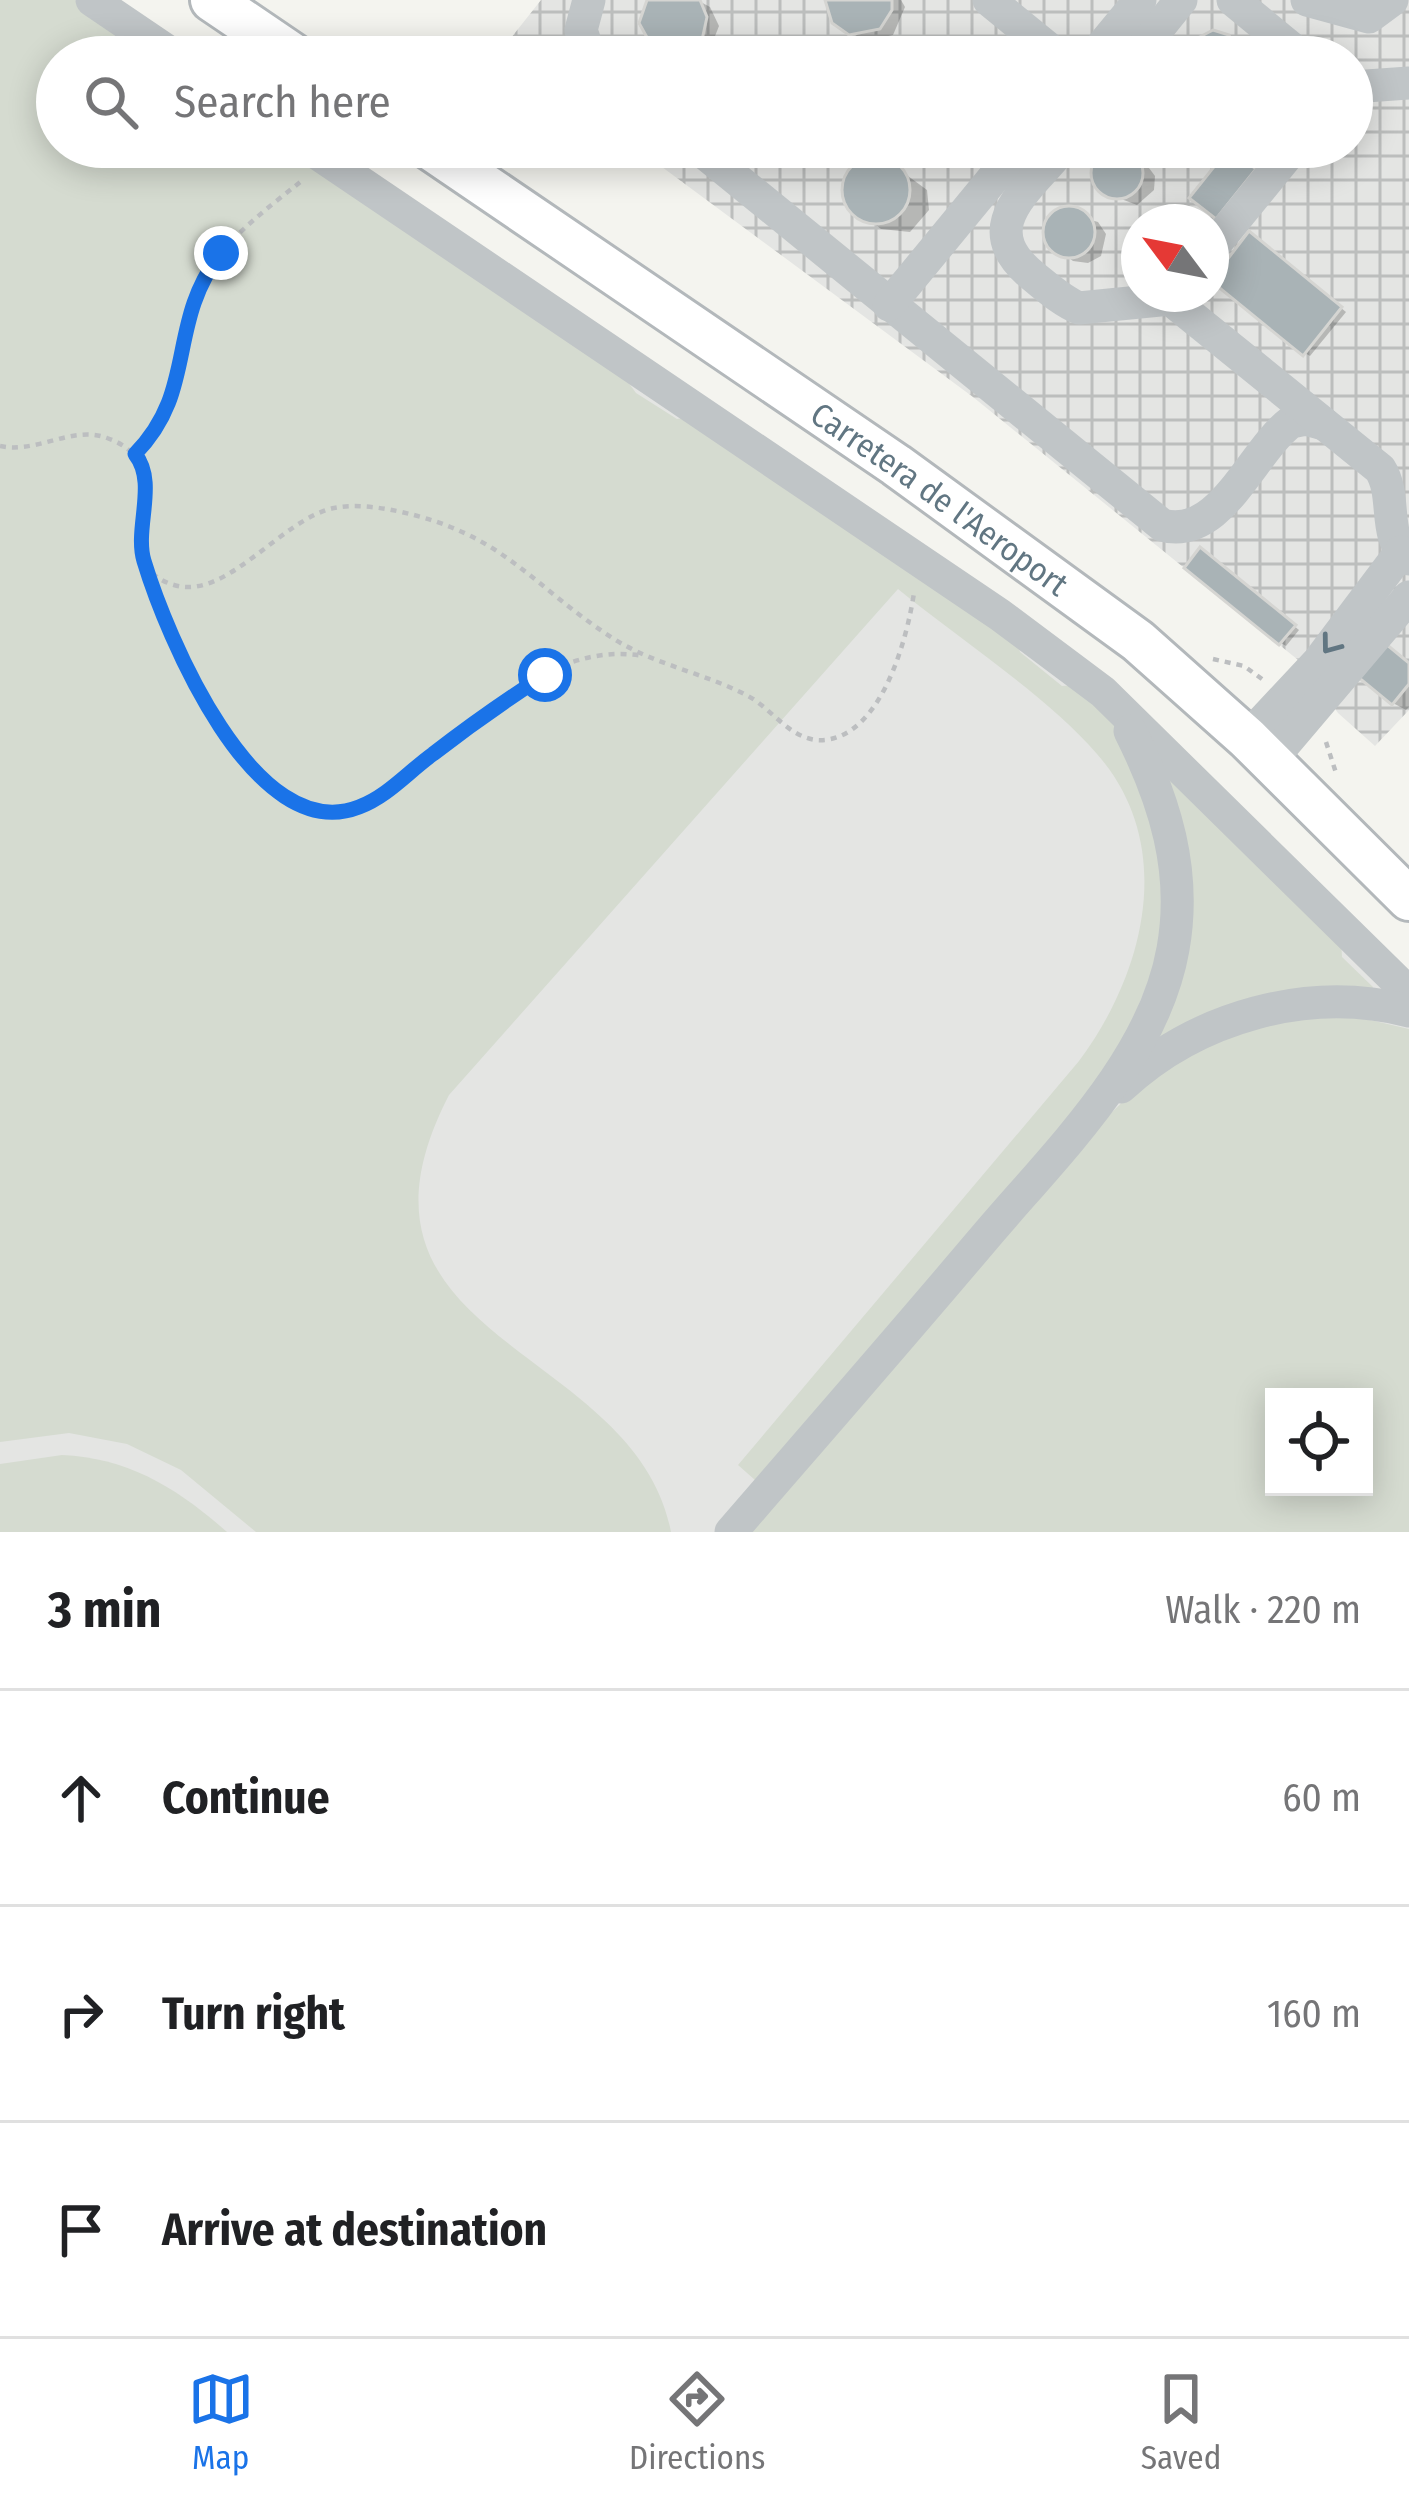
<!DOCTYPE html>
<html lang="en">
<head>
<meta charset="utf-8">
<style>
	:root { --surface:#fff; --page:#f6f6f6; --text:#202124; --muted:#757577; --line:#e0e0e0; --accent:#1a73e8 }
	body { margin:0; font-family:"Fira Sans Condensed",sans-serif; background:var(--page); color:var(--text) }
	.controls { position:absolute; right:36px; bottom:36px; display:grid; overflow:hidden; border-radius:0px; box-shadow:0 6px 30px #0003 }
	.controls button { width:108px; height:108px; display:grid; place-items:center; padding:0; border:0; border-bottom:3px solid var(--line); background:var(--surface); color:var(--text); font:60px sans-serif }
	.compass { position:absolute; left:1121px; top:204px; width:108px; height:108px; border-radius:50%; background:var(--surface); box-shadow:0 6px 30px #0003; rotate:302deg }
	.stop { position:absolute; width:36px; height:36px; margin:-27px; border:9px solid #1a73e8; border-radius:50%; background:#fff }
	.stop.end { background:#1a73e8; border-color:#fff; box-shadow:0 3px 12px #0008 }
	.list { margin:0; padding:0; list-style:none }
	h2 { display:flex; justify-content:space-between; align-items:center; height:156px; margin:0; padding:0 48px; font-size:51px }
	h2 small { font-size:39px; font-weight:400; color:var(--muted) }
	.list li { display:grid; grid-template-columns:78px 1fr auto; gap:36px; align-items:center; box-sizing:border-box; height:216px; padding:0 48px; border-top:3px solid var(--line) }
	.list b { display:block; font-size:45px; white-space:nowrap }
	.list em { font-size:39px; font-style:normal; color:var(--muted) }
	.icon { flex:none; width:66px; height:66px; fill:none; stroke:currentColor; stroke-width:2; stroke-linecap:round; stroke-linejoin:round }
	.map { position:relative; flex:none; width:1409px; height:1532px; overflow:hidden }
	.search { position:absolute; background:var(--surface); box-shadow:0 6px 30px #0003; left:36px; right:36px; top:36px; height:132px; display:flex; align-items:center; gap:30px; box-sizing:border-box; padding:0 42px; border-radius:66px; color:var(--muted); font-size:45px }
	.sheet { height:804px; background:var(--surface) }
	nav { display:flex; justify-content:space-around; align-items:center; box-sizing:border-box; height:168px; border-top:3px solid var(--line); background:var(--surface); font-size:33px; color:var(--muted) }
	nav a { display:grid; justify-items:center; gap:6px }
	nav .on { color:var(--accent) }
	.map>svg:first-child { display:block }
	.built { fill:#e4e5e3; fill-rule:evenodd }
	.industrial { fill:url(#industrial-grid); fill-rule:evenodd }
	.green { fill:#d5dbd0; fill-rule:evenodd }
	.shadow { fill:#0003 }
	.building { fill:#a9b3b6; stroke:#d5d5d2; stroke-width:3 }
	.lines { fill:none; stroke-linecap:round; stroke-linejoin:round }
	.major-casing { stroke:#b3b8bb; stroke-width:48 }
	.path { stroke:#bcbec0; stroke-width:4.5; stroke-dasharray:6 6; stroke-linecap:butt }
	.minor { stroke:#c0c5c7; stroke-width:33 }
	.major { stroke:#fff; stroke-width:42 }
	.oneway { stroke:#617682 }
	.route { stroke:#1a73e8; stroke-width:15 }
	.labels { text-anchor:middle; stroke-width:12; stroke-linejoin:round; paint-order:stroke }
	.street-label { font-size:33px; fill:#617682; stroke:#fff }
</style>
</head>
<body>
<div class="map">
<svg width="1409" height="1532" viewBox="0 0 1409 1532">
	<defs>
		<pattern id="industrial-grid" width="8" height="8" patternUnits="userSpaceOnUse" patternTransform="scale(3)"><rect width="8" height="8" fill="#e4e5e3"/><path d="M0 4h8M4 0v8" fill="none" stroke="#bcbebd"/></pattern>
	</defs>
	<rect width="100%" height="100%" fill="#f4f4ef"/>
	<path class="built" d="M0 0H113L195 57H57V147H329L963 576 1409 980V1532H0ZM1274 1397H1364V1487H1274Z"/>
	<path class="industrial" d="M541 0H1409V710L1375 746 1338 713 1303 664 973 397 635 147H1352V57H507L500 52ZM1139 222H1211V294H1139Z"/>
	<g class="green">
		<path d="M0 0H75L145 46 151 57H57V147H293L617 367 636 393 677 419 690 417 1016 638 1020 652 1062 686 1076 685 1117 728 1162 848 1163 944 1124 1042 1042 1154 755 1480 738 1465 1079 1061C1144 974 1178 846 1097 754 1047 696 959 639 898 589L449 1095C321 1343 635 1343 671 1532H256L181 1470 127 1444 69 1433 0 1442Z"/>
		<polygon points="1176,778 1341,939 1342,957 1373,987 1369,993 1142,1053 1162,1017 1163,783"/>
		<path d="M1336 1012 1409 1029V1532H744L1073 1149 1151 1075 1232 1032ZM1274 1397H1364V1487H1274Z"/>
		<path d="M62 1455C129 1458 177 1488 227 1532H0V1464Z"/>
	</g>
	<g class="shadow">
		<polygon points="653,0 697,0 710,7 719,26 708,54 682,57 664,49"/>
		<polygon points="830,0 901,0 905,7 893,35 865,41 834,22"/>
		<polygon points="1227,38 1247,57 1190,57"/>
		<polygon points="1118,151 1146,164 1155,176 1154,190 1137,205 1108,194 1095,175 1098,161"/>
		<polygon points="867,160 889,162 927,190 929,210 910,232 881,229 847,202 850,173"/>
		<polygon points="1061,211 1098,222 1106,234 1101,256 1088,263 1073,261 1048,242 1050,219"/>
		<polygon points="1255,238 1346,312 1310,356 1305,353"/>
		<polygon points="1206,554 1299,630 1286,646 1281,643"/>
		<polygon points="1409,663 1409,707 1406,710 1393,703"/>
	</g>
	<g class="building">
		<polygon points="647,0 700,0 707,17 702,40 675,55 654,50 639,23"/>
		<polygon points="825,0 892,0 892,10 880,29 849,35 832,23"/>
		<polygon points="1213,30 1229,35 1239,57 1187,57 1192,41"/>
		<circle cx="1117" cy="173" r="26"/>
		<polygon points="1229,148 1256,169 1216,219 1189,198"/>
		<circle cx="876" cy="190" r="34"/>
		<circle cx="1069" cy="232" r="26"/>
		<polygon points="1249,231 1342,307 1303,356 1211,281"/>
		<polygon points="1200,547 1296,625 1279,645 1184,568"/>
		<polygon points="1386,644 1409,663 1409,684 1392,705 1358,677"/>
	</g>
	<g class="lines">
		<defs>
			<g id="major">
				<polyline points="212,0 296,57"/>
				<path id="s1" d="M428 147 896 465 1138 641 1247 738 1409 899"/>
			</g>
		</defs>
		<use href="#major" class="major-casing"/>
		<g class="path">
			<polyline points="327,41 351,57"/>
			<path d="M0 446C37 454 72 425 107 438 189 466 98 562 174 585 227 601 281 519 334 508 354 504 377 507 397 511 505 534 530 585 614 639 655 665 705 673 748 696 774 710 792 743 825 740 882 734 907 639 914 593"/>
			<path d="M135 455C190 397 167 363 191 301 211 249 263 212 304 179"/>
			<path d="M145 565C175 653 253 859 377 799 455 745 540 638 643 656"/>
			<polyline points="1213,659 1244,666 1262,679"/>
			<polyline points="1326,742 1337,776"/>
		</g>
		<g class="minor">
			<polyline points="92,0 176,57"/>
			<polyline points="589,0 581,30 590,57"/>
			<polyline points="989,0 1059,57"/>
			<polyline points="1233,0 1302,57"/>
			<polyline points="1307,0 1369,17 1392,0"/>
			<polyline points="1093,57 1140,0"/>
			<polyline points="1135,57 1181,0"/>
			<polyline points="1352,87 1409,83"/>
			<polyline points="308,147 1000,615 1103,692 1409,993"/>
			<path d="M697 147 1162 525C1221 541 1251 452 1291 422L1306 419 1324 424"/>
			<path d="M1063 147C1027 191 973 227 1033 276 1048 288 1062 301 1079 308L1170 299"/>
			<polyline points="1211,249 1294,147"/>
			<path d="M1174 294 1170 299 1380 469C1398 497 1381 536 1409 559"/>
			<polyline points="889,305 1019,147"/>
			<polyline points="1247,738 1319,661 1401,552"/>
			<polyline points="1270,761 1409,597"/>
			<path d="M1121 1087C1196 1017 1308 985 1409 1011"/>
			<path d="M731 1532C814 1436 898 1340 980 1243 1051 1158 1153 1063 1173 949 1187 871 1165 801 1130 731"/>
		</g>
		<use href="#major" class="major"/>
	</g>
	<defs><path id="oneway-chevron" d="M-2-3.5L2.5 0L-2 3.5" fill="none" stroke-width="1.6" stroke-linecap="round" stroke-linejoin="round" transform="scale(3)"/></defs>
	<use class="oneway" href="#oneway-chevron" transform="translate(1330 645) rotate(127)"/>
	<g class="lines">
		<path class="route" d="M221 253C166 324 198 390 135 454 158 483 134 528 144 561 166 634 254 848 359 807 388 796 408 772 433 754 469 726 506 700 545 675"/>
	</g>
	<g class="labels">
		<g class="street-label">
			<text dy="12" stroke="none"><textPath href="#s1" startOffset="621">Carretera de l'Aeroport</textPath></text>
		</g>
	</g>
</svg>
<div class="controls">
<button><svg class="icon" aria-label="locate" viewBox="0 0 24 24"><circle cx="12" cy="12" r="6"/><path d="M12 2v4M12 18v4M2 12h4M18 12h4"/></svg></button>
</div>
<svg class="compass" viewBox="-18 -18 36 36"><path d="M0-13l5 13h-10z" fill="#e53935"/><path d="M0 13l5-13h-10z" fill="#757577"/></svg>
<div class="stop" style="left:545px;top:675px"></div>
<div class="stop end" style="left:221px;top:253px"></div>
<div class="search"><svg class="icon" aria-label="search" viewBox="0 0 24 24"><circle cx="10" cy="10" r="6"/><path d="M15 15l6 6"/></svg>Search here</div>
</div>
<section class="sheet">
<h2>3 min<small>Walk · 220 m</small></h2>
<ul class="list">
<li><svg class="icon" aria-label="ahead" viewBox="0 0 24 24"><path d="M12 20V5M6 11l6-6 6 6"/></svg><div><b>Continue</b></div><em>60 m</em></li>
<li><svg class="icon" aria-label="right" viewBox="0 0 24 24"><path d="M7 20v-9h11M14 6l5 5-5 5"/></svg><div><b>Turn right</b></div><em>160 m</em></li>
<li><svg class="icon" aria-label="arrive" viewBox="0 0 24 24"><path d="M6 21V4h12l-3 4 3 4H6"/></svg><div><b>Arrive at destination</b></div></li>
</ul>
</section>
<nav>
<a class="on"><svg class="icon" aria-label="map" viewBox="0 0 24 24"><path d="M3 6l6-2 6 2 6-2v14l-6 2-6-2-6 2zM9 4v14M15 6v14"/></svg>Map</a>
<a><svg class="icon" aria-label="directions" viewBox="0 0 24 24"><path d="M12 3l9 9-9 9-9-9zM9 14v-3h6M13 9l2 2-2 2"/></svg>Directions</a>
<a><svg class="icon" aria-label="saved" viewBox="0 0 24 24"><path d="M7 4h10v16l-5-4-5 4z"/></svg>Saved</a>
</nav>
</body>
</html>
